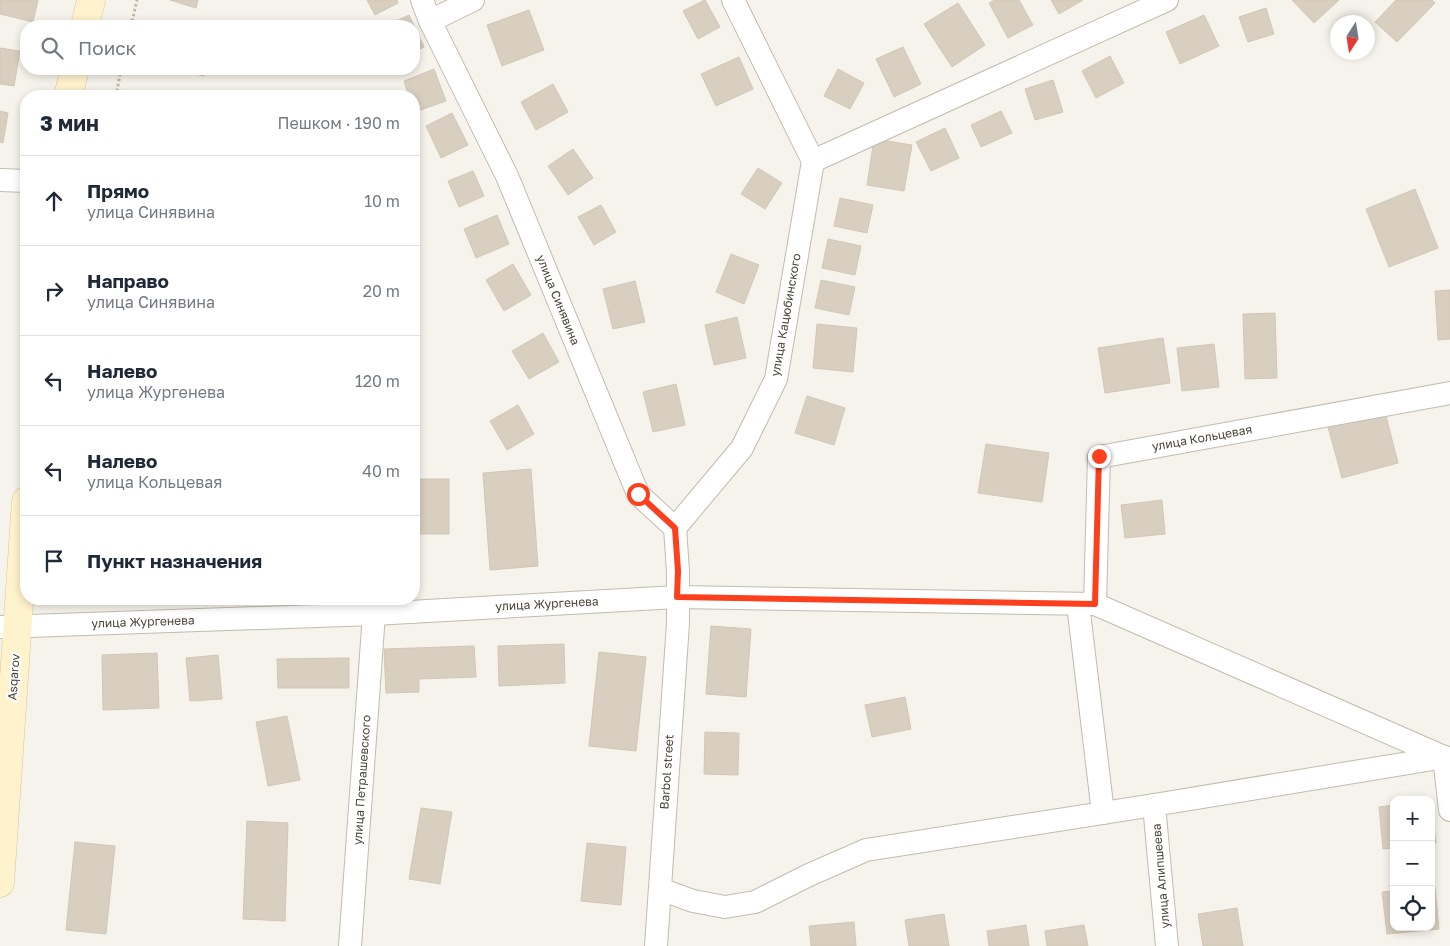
<!DOCTYPE html>
<html lang="ru">
<head>
<meta charset="utf-8">
<style>
	:root { --surface:#fff; --page:#f6f6f7; --text:#1f2937; --muted:#747a83; --line:#e0e1e3 }
	body { margin:0; font-family:"Golos Text",sans-serif; background:var(--page); color:var(--text) }
	.controls { position:absolute; right:15px; bottom:15px; display:grid; overflow:hidden; border-radius:10px; box-shadow:0 2px 8px #0003 }
	.controls button { width:45px; height:45px; display:grid; place-items:center; padding:0; border:0; border-bottom:1px solid var(--line); background:var(--surface); color:var(--text); font:25px sans-serif }
	.compass { position:absolute; left:1330px; top:15px; width:45px; height:45px; border-radius:50%; background:var(--surface); box-shadow:0 2px 8px #0003; rotate:192deg }
	.stop { position:absolute; width:15px; height:15px; margin:-11px; border:4px solid #fc3f1d; border-radius:50%; background:#fff }
	.stop.end { background:#fc3f1d; border-color:#fff; box-shadow:0 1px 5px #0008 }
	.list { margin:0; padding:0; list-style:none }
	h2 { display:flex; justify-content:space-between; align-items:center; height:65px; margin:0; padding:0 20px; font-size:21px }
	h2 small { font-size:16px; font-weight:400; color:var(--muted) }
	.list li { display:grid; grid-template-columns:32px 1fr auto; gap:15px; align-items:center; box-sizing:border-box; height:90px; padding:0 20px; border-top:1px solid var(--line) }
	.list b { display:block; font-size:19px; white-space:nowrap }
	.list p { margin:0; font-size:16px; white-space:nowrap; color:var(--muted) }
	.list em { font-size:16px; font-style:normal; color:var(--muted) }
	.icon { flex:none; width:28px; height:28px; fill:none; stroke:currentColor; stroke-width:2; stroke-linecap:round; stroke-linejoin:round }
	.map { position:relative; flex:none; width:1450px; height:946px; overflow:hidden }
	.search { position:absolute; background:var(--surface); box-shadow:0 2px 8px #0003; left:20px; top:20px; width:400px; height:55px; display:flex; align-items:center; gap:12px; box-sizing:border-box; padding:0 18px; border-radius:20px; color:var(--muted); font-size:19px }
	.panel { position:absolute; background:var(--surface); box-shadow:0 2px 8px #0003; left:20px; top:90px; width:400px; height:515px; border-radius:20px }
	.map>svg:first-child { display:block }
	.building { fill:#d8cfc1; stroke:#d3c7b4 }
	.lines { fill:none; stroke-linecap:round; stroke-linejoin:round }
	.minor-casing { stroke:#c2bbae; stroke-width:24 }
	.secondary-casing { stroke:#d6c79b; stroke-width:29 }
	.path { stroke:#c4b79f; stroke-width:3; stroke-dasharray:2.5 2.5; stroke-linecap:butt }
	.minor { stroke:#fff; stroke-width:22 }
	.secondary { stroke:#fff3cd; stroke-width:28 }
	.route { stroke:#fc3f1d; stroke-width:6 }
	.labels { text-anchor:middle; stroke-width:4.5; stroke-linejoin:round; paint-order:stroke }
	.street-label { font-size:12px; fill:#4b4439; stroke:#fff }
</style>
</head>
<body>
<div class="map">
<svg width="1450" height="946" viewBox="0 0 1450 946">
	<rect width="100%" height="100%" fill="#f6f3ec"/>
	<g class="building">
		<polygon points="0,0 38,0 33,22 0,14"/>
		<polygon points="170,0 198,0 196,8"/>
		<polygon points="367,0 397,0 398,3 375,15"/>
		<polygon points="705,0 720,27 698,39 683,11"/>
		<polygon points="995,0 1019,0 1033,25 1008,38 989,3"/>
		<polygon points="1051,0 1083,0 1059,14"/>
		<polygon points="1292,0 1339,0 1314,23"/>
		<polygon points="1396,0 1432,0 1435,3 1397,42 1375,22"/>
		<polygon points="958,3 985,45 952,67 924,24"/>
		<polygon points="1266,8 1274,34 1248,42 1239,17"/>
		<polygon points="529,10 544,50 502,66 487,25"/>
		<polygon points="409,15 424,47 414,52 414,26 386,26"/>
		<polygon points="1204,15 1219,46 1180,64 1166,32"/>
		<polygon points="903,47 921,84 894,97 876,59"/>
		<polygon points="0,48 20,51 14,86 0,84"/>
		<polygon points="1110,56 1124,83 1096,98 1082,71"/>
		<polygon points="739,57 753,89 716,106 701,74"/>
		<polygon points="170,69 205,69 204,76"/>
		<polygon points="434,69 446,101 415,112 414,96 409,96 404,81"/>
		<polygon points="838,69 864,83 850,109 824,96"/>
		<polygon points="1053,80 1063,112 1035,120 1025,89"/>
		<polygon points="553,84 568,112 536,130 521,102"/>
		<polygon points="0,111 8,113 3,143 0,142"/>
		<polygon points="1001,111 1012,133 981,147 971,125"/>
		<polygon points="452,113 468,145 441,158 426,126"/>
		<polygon points="945,128 959,158 931,171 916,142"/>
		<polygon points="874,139 912,145 904,191 867,185"/>
		<polygon points="573,149 593,178 568,195 548,166"/>
		<polygon points="758,168 782,183 765,209 741,194"/>
		<polygon points="473,171 484,196 459,207 448,181"/>
		<polygon points="1415,189 1438,248 1389,267 1366,209"/>
		<polygon points="840,198 873,205 867,233 834,226"/>
		<polygon points="601,205 616,232 594,245 578,217"/>
		<polygon points="497,215 509,244 476,258 464,229"/>
		<polygon points="828,239 861,246 855,275 822,268"/>
		<polygon points="731,254 759,265 744,304 716,292"/>
		<polygon points="513,264 531,295 504,311 486,280"/>
		<polygon points="821,280 855,287 849,315 815,308"/>
		<polygon points="635,281 645,322 613,329 603,289"/>
		<polygon points="1450,290 1450,339 1438,340 1435,291"/>
		<polygon points="1275,313 1277,378 1245,379 1243,314"/>
		<polygon points="737,317 746,358 714,365 705,325"/>
		<polygon points="817,324 857,328 853,372 813,368"/>
		<polygon points="543,333 559,362 529,379 512,351"/>
		<polygon points="1163,338 1170,383 1105,393 1098,348"/>
		<polygon points="1214,344 1219,387 1182,391 1177,348"/>
		<polygon points="676,384 685,425 653,432 643,392"/>
		<polygon points="807,396 845,408 834,445 795,433"/>
		<polygon points="518,405 534,434 507,450 490,421"/>
		<polygon points="1385,412 1398,463 1342,478 1328,427"/>
		<polygon points="986,444 1049,453 1042,502 978,493"/>
		<polygon points="531,469 538,566 490,570 483,473"/>
		<rect x="414" y="479" width="35" height="55"/>
		<polygon points="1162,500 1165,534 1125,538 1121,505"/>
		<polygon points="711,626 751,629 746,697 706,694"/>
		<polygon points="564,644 565,683 499,686 498,646"/>
		<polygon points="474,646 476,677 419,679 419,692 386,693 384,649"/>
		<polygon points="599,652 646,657 636,751 589,746"/>
		<polygon points="157,653 159,708 103,710 102,655"/>
		<polygon points="218,655 222,699 190,701 186,658"/>
		<polygon points="349,658 349,688 278,688 277,659"/>
		<polygon points="905,697 911,729 872,737 865,705"/>
		<polygon points="287,716 300,780 268,786 256,722"/>
		<polygon points="705,732 739,733 738,775 704,774"/>
		<polygon points="1431,801 1436,843 1431,844"/>
		<polygon points="1394,805 1394,848 1383,849 1379,807"/>
		<polygon points="421,808 452,812 440,884 409,879"/>
		<polygon points="247,821 288,823 285,921 243,919"/>
		<polygon points="75,842 115,846 106,934 66,930"/>
		<polygon points="587,843 626,847 621,905 581,901"/>
		<polygon points="1431,887 1435,887 1439,929 1387,934 1382,892 1394,891 1394,927 1431,927"/>
		<polygon points="1237,908 1243,946 1203,946 1198,914"/>
		<polygon points="944,914 949,946 909,946 905,920"/>
		<polygon points="854,922 856,946 811,946 809,926"/>
		<polygon points="1026,925 1029,946 989,946 987,931"/>
		<polygon points="1084,925 1088,946 1047,946 1045,931"/>
	</g>
	<g class="lines">
		<defs>
			<g id="minor">
				<polyline points="422,0 430,21 507,176 638,494 675,528 678,571 678,623 656,946"/>
				<polyline points="430,21 473,0"/>
				<polyline points="813,161 1167,0"/>
				<polyline points="0,180 26,181"/>
				<polyline points="675,528 742,448 776,379 813,161 733,0"/>
				<polyline points="1078,604 1103,813"/>
				<polyline points="1095,604 1099,457 1450,393"/>
				<polyline points="0,627 374,614 677,597 1095,604 1444,757 1450,810"/>
				<polyline points="1154,805 1167,946"/>
				<polyline points="660,889 693,901 725,907 755,902 809,875 866,850 1154,805 1445,757"/>
				<polyline points="350,946 374,614"/>
			</g>
			<g id="secondary">
				<polyline points="85,26 91,0"/>
				<polyline points="68,96 75,69"/>
				<polyline points="0,883 26,501"/>
			</g>
		</defs>
		<use href="#minor" class="minor-casing"/>
		<use href="#secondary" class="secondary-casing"/>
		<g class="path">
			<polyline points="131,26 137,0"/>
			<polyline points="116,96 121,69"/>
		</g>
		<use href="#minor" class="minor"/>
		<use href="#secondary" class="secondary"/>
	</g>
	<g class="lines">
		<polyline class="route" points="638,494 675,528 678,571 677,597 1095,604 1099,456"/>
	</g>
	<g class="labels">
		<g class="street-label">
			<text transform="translate(558 300) rotate(68)" y="4">улица Синявина</text>
			<text transform="translate(786 315) rotate(-80)" y="4">улица Кацюбинского</text>
			<text transform="translate(1202 438) rotate(-10)" y="4">улица Кольцевая</text>
			<text transform="translate(547 604) rotate(-3)" y="4">улица Жургенева</text>
			<text transform="translate(143 622) rotate(-2)" y="4">улица Жургенева</text>
			<text transform="translate(14 677) rotate(-86)" y="4">Asqarov</text>
			<text transform="translate(667 772) rotate(-86)" y="4">Barbol street</text>
			<text transform="translate(362 780) rotate(-86)" y="4">улица Петрашевского</text>
			<text transform="translate(1161 876) rotate(-95)" y="4">улица Алипшеева</text>
		</g>
	</g>
</svg>
<div class="controls">
<button>+</button>
<button>−</button>
<button><svg class="icon" aria-label="locate" viewBox="0 0 24 24"><circle cx="12" cy="12" r="6"/><path d="M12 2v4M12 18v4M2 12h4M18 12h4"/></svg></button>
</div>
<svg class="compass" viewBox="-18 -18 36 36"><path d="M0-13l5 13h-10z" fill="#e53935"/><path d="M0 13l5-13h-10z" fill="#747a83"/></svg>
<div class="stop" style="left:638px;top:494px"></div>
<div class="stop end" style="left:1099px;top:456px"></div>
<div class="search"><svg class="icon" aria-label="search" viewBox="0 0 24 24"><circle cx="10" cy="10" r="6"/><path d="M15 15l6 6"/></svg>Поиск</div>
<section class="panel">
<h2>3 мин<small>Пешком · 190 m</small></h2>
<ul class="list">
<li><svg class="icon" aria-label="ahead" viewBox="0 0 24 24"><path d="M12 20V5M6 11l6-6 6 6"/></svg><div><b>Прямо</b><p>улица Синявина</p></div><em>10 m</em></li>
<li><svg class="icon" aria-label="right" viewBox="0 0 24 24"><path d="M7 20v-9h11M14 6l5 5-5 5"/></svg><div><b>Направо</b><p>улица Синявина</p></div><em>20 m</em></li>
<li><svg class="icon" aria-label="left" viewBox="0 0 24 24"><path d="M17 20v-9H6M10 6l-5 5 5 5"/></svg><div><b>Налево</b><p>улица Жургенева</p></div><em>120 m</em></li>
<li><svg class="icon" aria-label="left" viewBox="0 0 24 24"><path d="M17 20v-9H6M10 6l-5 5 5 5"/></svg><div><b>Налево</b><p>улица Кольцевая</p></div><em>40 m</em></li>
<li><svg class="icon" aria-label="arrive" viewBox="0 0 24 24"><path d="M6 21V4h12l-3 4 3 4H6"/></svg><div><b>Пункт назначения</b></div></li>
</ul>
</section>
</div>
</body>
</html>
